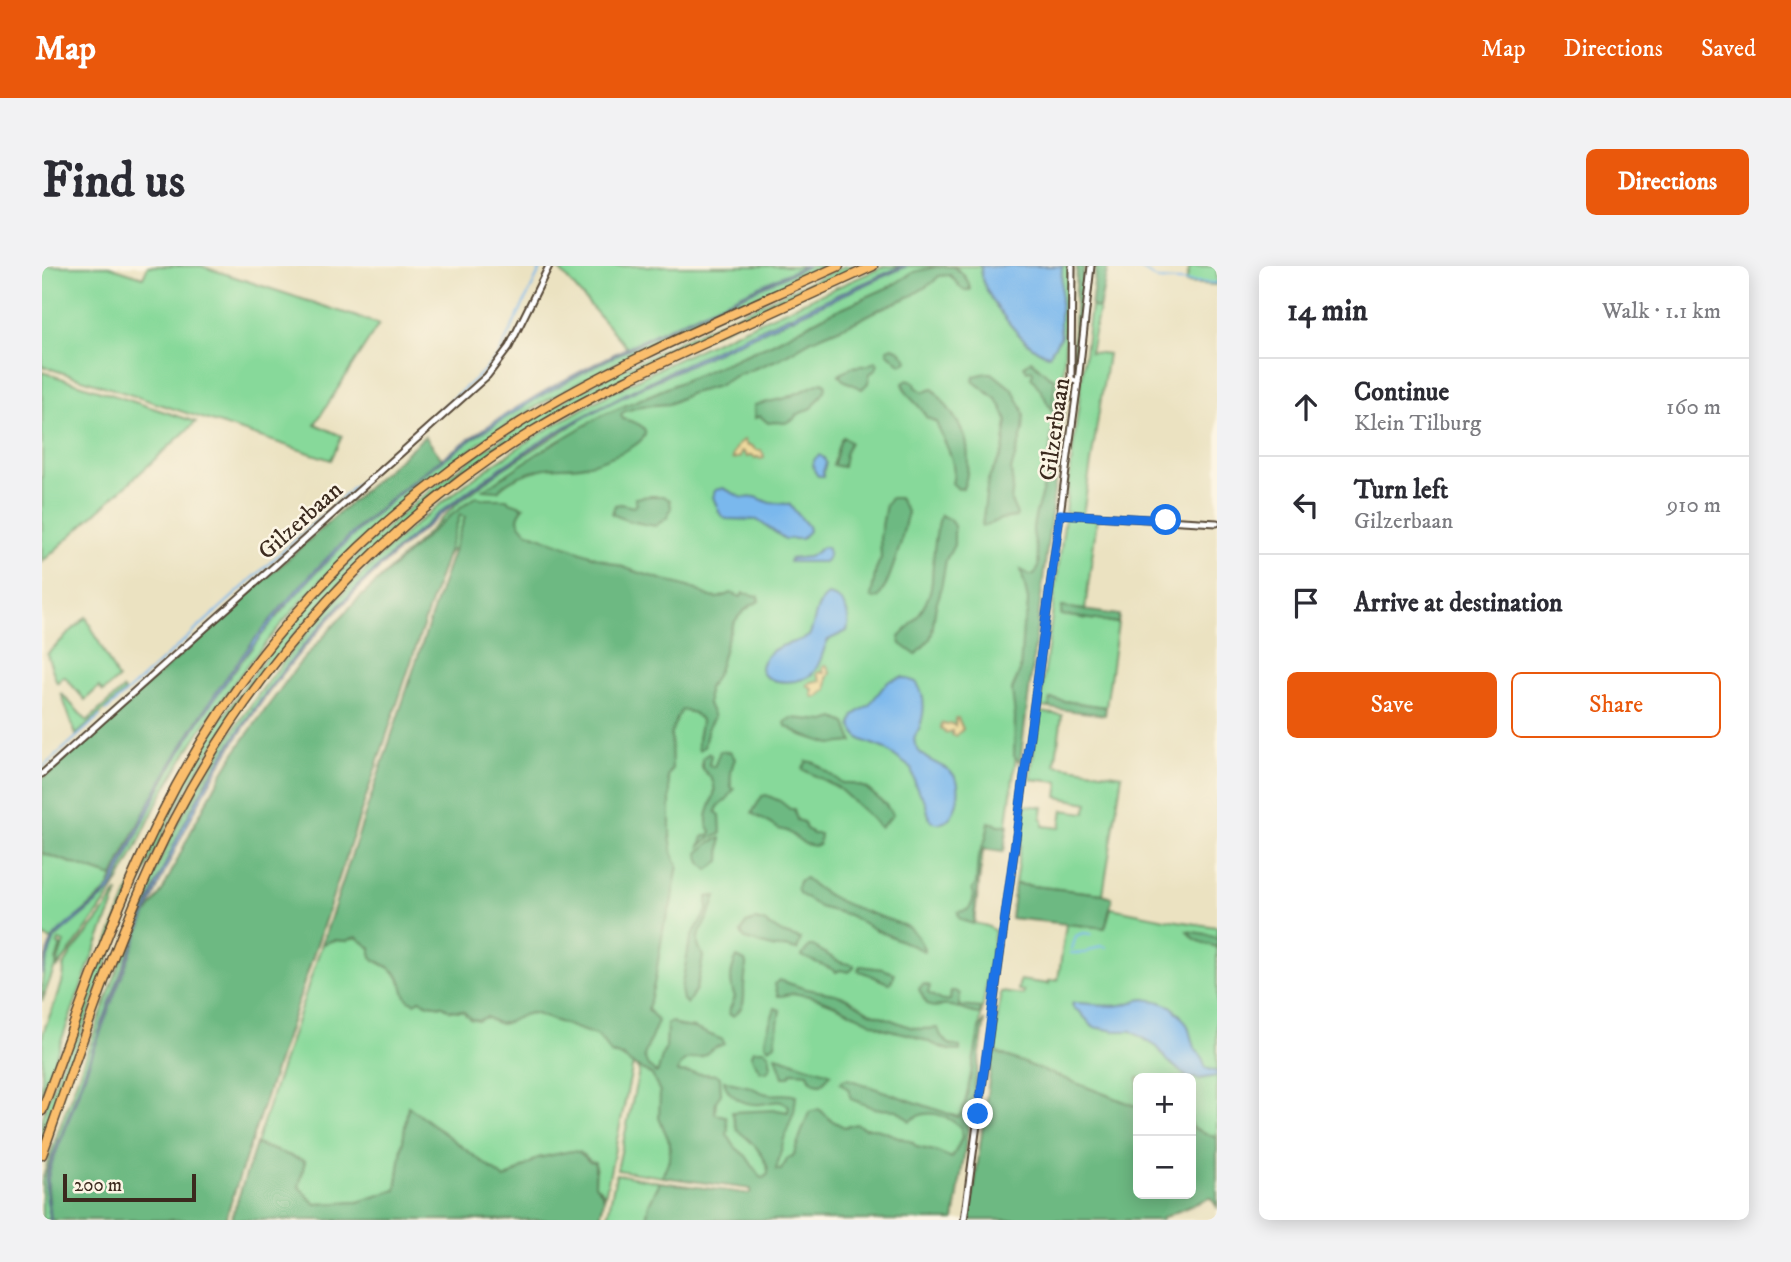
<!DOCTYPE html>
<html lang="en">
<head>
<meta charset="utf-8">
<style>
	:root { --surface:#fff; --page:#f2f2f3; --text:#2b2b33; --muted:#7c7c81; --line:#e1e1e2; --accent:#ea580c }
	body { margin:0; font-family:"IM FELL DW Pica",serif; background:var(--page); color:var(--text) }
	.controls { position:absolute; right:21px; bottom:21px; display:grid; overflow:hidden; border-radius:10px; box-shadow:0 4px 18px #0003 }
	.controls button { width:63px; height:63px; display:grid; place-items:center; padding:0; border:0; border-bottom:2px solid var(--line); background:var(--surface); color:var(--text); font:35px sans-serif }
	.scale { position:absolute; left:21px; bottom:18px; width:133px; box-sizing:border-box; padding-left:7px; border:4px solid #3b2a1e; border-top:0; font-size:19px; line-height:24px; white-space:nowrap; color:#3b2a1e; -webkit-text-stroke:5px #fcf5e5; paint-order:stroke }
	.stop { position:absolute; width:21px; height:21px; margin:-16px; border:5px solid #1a73e8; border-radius:50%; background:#fff }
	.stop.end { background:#1a73e8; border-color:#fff; box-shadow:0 2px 7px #0008 }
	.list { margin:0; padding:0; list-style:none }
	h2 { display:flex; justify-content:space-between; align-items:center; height:91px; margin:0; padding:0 28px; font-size:30px }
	h2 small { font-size:23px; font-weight:400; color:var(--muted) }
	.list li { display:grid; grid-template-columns:46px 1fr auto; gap:21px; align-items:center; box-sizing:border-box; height:98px; padding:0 28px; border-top:2px solid var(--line) }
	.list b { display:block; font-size:26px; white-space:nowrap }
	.list p { margin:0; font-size:23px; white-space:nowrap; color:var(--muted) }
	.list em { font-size:23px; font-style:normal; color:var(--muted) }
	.actions { display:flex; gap:14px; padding:21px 28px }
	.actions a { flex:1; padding:16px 0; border:2px solid var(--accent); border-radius:10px; text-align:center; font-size:24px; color:var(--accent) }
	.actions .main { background:var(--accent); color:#fff }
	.icon { flex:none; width:38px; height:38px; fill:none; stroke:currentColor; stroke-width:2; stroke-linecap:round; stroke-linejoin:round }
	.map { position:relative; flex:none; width:1175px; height:954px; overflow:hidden; border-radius:10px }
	header { display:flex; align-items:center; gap:42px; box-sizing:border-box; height:98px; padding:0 35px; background:var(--accent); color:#fff }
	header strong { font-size:33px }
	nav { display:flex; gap:38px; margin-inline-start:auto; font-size:24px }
	.intro { display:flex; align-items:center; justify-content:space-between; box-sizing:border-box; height:168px; padding:0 42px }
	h1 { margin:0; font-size:49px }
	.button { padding:18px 32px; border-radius:10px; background:var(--accent); color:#fff; font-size:24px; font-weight:700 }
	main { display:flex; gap:42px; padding:0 42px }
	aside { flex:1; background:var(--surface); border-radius:10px; box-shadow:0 4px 18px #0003 }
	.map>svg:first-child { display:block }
	.green { fill:#87d99a; stroke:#61825c; stroke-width:2 }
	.forest { fill:#6db982; stroke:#547250; stroke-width:2 }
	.sand { fill:#eeda9e; stroke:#94825e; stroke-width:2 }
	.water { fill:#7ab8ed; stroke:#5a7186; stroke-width:2 }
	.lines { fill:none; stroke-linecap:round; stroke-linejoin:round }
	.stream { stroke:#7ab8ed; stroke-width:2 }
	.minor-casing { stroke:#554636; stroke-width:9 }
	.highway-casing { stroke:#554636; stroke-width:11 }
	.minor { stroke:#fff; stroke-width:5 }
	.highway { stroke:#fabe6d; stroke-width:8 }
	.route { stroke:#1a73e8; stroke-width:9 }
	.labels { text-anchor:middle; stroke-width:5; stroke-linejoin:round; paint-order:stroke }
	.street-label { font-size:24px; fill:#3b2a1e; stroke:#fcf5e5 }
</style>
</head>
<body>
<header>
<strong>Map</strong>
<nav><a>Map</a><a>Directions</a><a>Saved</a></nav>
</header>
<div class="intro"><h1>Find us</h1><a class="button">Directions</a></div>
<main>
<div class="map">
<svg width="1175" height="954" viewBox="0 0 1175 954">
	<rect width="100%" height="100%" fill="#fcf5e5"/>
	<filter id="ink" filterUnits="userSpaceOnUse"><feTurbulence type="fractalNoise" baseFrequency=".0143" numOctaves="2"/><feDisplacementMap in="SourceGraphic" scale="14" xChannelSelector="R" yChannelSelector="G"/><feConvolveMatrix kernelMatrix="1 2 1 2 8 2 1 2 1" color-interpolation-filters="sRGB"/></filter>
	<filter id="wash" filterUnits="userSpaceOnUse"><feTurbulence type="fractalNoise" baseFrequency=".00686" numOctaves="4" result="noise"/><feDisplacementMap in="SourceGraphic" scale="28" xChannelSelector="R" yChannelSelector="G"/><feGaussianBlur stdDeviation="1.57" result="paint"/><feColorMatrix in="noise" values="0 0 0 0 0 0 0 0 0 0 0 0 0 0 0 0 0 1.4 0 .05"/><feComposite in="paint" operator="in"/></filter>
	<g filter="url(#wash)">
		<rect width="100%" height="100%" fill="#ebe2c1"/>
		<g class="green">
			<polygon points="0,0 67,0 101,11 106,0 159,0 337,58 273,158 300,170 289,194 0,100"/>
			<path d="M514 0H783C682 46 579 89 484 147 361 221 259 324 175 440 153 471 134 503 116 536 102 563 91 592 75 618 58 647 36 674 16 701V695L22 676 17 674 16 678 19 679 14 695V702L12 703 3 727H1L3 728 0 735V722L1 721 0 720C0 706 5 687 12 674 18 665 42 647 51 639 58 633 67 628 71 621 80 606 85 589 93 573 112 533 132 494 156 457 218 362 294 277 383 207 445 158 515 118 586 83Z"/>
			<path d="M803 0H822C715 48 605 94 504 154 343 248 214 390 128 554 75 657 39 769 0 877 0 869 0 860 1 852 6 830 17 808 24 787 38 748 53 709 68 670 86 626 105 581 128 539 211 384 333 250 483 158 584 95 695 49 803 0Z"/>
			<path d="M843 0H1027L1019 159 961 586 941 583 932 657 945 660 953 665 916 893 785 879 724 918 618 827 620 860 625 867 628 877 627 894 620 911 575 904 597 805 594 801 612 652 436 250 385 316 347 304 416 237 458 205 562 139C436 208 337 287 246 399 212 441 180 486 154 534 116 607 86 685 58 763 45 798 33 832 20 867 15 880 6 898 4 912 2 923 7 942 8 954H0V915L6 895C30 826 55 758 81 689 98 645 114 600 136 558 221 395 348 258 506 163 613 98 729 51 843 0Z"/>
			<polygon points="1148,0 1175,0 1175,19 1144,17"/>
			<polygon points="1049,40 1057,43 1048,86 1066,88 1041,248 1023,246"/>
			<polygon points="0,106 154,156 0,296"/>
			<polygon points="1023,251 1055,253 1043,344 1020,341 1019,349 1076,357 1064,441 1008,433 1007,442 998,441"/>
			<polygon points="44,351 76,413 61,426 57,421 43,434 22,410 15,417 5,388"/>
			<polygon points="81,423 83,426 34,469 19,427 45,455"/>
			<polygon points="997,446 1020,449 1013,499 1080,509 1061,628 973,618 984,539 1001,541 999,552 1001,553 1001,560 1018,562 1021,544 1043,547 1046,537 1015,531 1017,516 988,513"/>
			<polygon points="0,587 71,611 66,623 10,674 0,670"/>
			<path d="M75 626 76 627 48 696 0 828C0 811 0 784 1 768 4 754 26 714 21 701L30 686 60 649Z"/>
			<polygon points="1069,642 1123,653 1175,661 1175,872 1149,861 1149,812 1096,812 1096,841 951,785 959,726 981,729 982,725 976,724 978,714 1007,718 1007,715 1016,714 1024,658 1063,662"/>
			<path d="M314 671 329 682V689L332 694 347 702 356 710 359 717 378 734 386 738 401 740 407 744 421 745 428 752 436 753 444 751 459 758 466 756 481 748 491 747 556 770 571 789C581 788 583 796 591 798L563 930 560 924 553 919 554 900 540 888 496 892 463 914 366 840 354 924 316 936 273 938 257 921 263 895 214 878 280 678 292 674 304 675Z"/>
			<polygon points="574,908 618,916 607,938 604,954 565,954"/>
		</g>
		<g class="forest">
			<path d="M910 0C918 4 928 14 928 24H921L908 9 897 10 890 17 869 30 840 42 813 56 770 74 737 93 691 111 676 120 647 128 627 138 599 140 581 146 579 149 581 153C641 167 563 195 543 199 528 203 514 199 499 203 485 207 465 213 456 225L441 224 504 182 561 149 731 77 786 48 849 20 872 6 893 1Z"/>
			<polygon points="1035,0 1042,0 1031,105 1030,99"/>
			<polygon points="1054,0 1066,0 1057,43 1049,40"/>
			<polygon points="851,81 857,84 866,94 859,99 845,86 846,83"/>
			<polygon points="989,94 1006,110 1013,113 1010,146 1000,126 989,111 991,108 990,104 985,105 982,100"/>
			<polygon points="833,95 836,98 833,105 828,107 826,117 820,123 801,114 797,109 810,101 827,99"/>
			<polygon points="945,107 950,107 971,124 980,142 982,149 981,165 969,204 971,220 969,235 975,248 974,251 959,253 943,260 940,260 946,214 961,185 965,155 960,142 954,133 931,115 932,110"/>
			<path d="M866 114 873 117 874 121 881 126 891 123C902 135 917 156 923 171 927 182 927 211 921 222L916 223 910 217C917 196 901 176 894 156L884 151C879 138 863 132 861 117Z"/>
			<polygon points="780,116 783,117 784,121 782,126 770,142 754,149 752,153 743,157 734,156 726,157 718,150 713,152 712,139 744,132"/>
			<path d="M1021 117H1026L1025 123 978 497 972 490 973 451 970 424 978 405 981 359 985 348 986 334 979 304 988 309H992C1003 297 990 277 991 262 993 244 1001 226 1005 208 1008 193 1008 175 1011 159L1017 154Z"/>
			<path d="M383 170 400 193C254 300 145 447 71 611L0 587V513Z"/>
			<path d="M801 171 808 176 803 188 801 201 791 199C796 190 794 179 801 171Z"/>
			<path d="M434 230 440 233H465L468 236 482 241C472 253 476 256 485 266L592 305 652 323 669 331 676 332 689 327 699 331 701 327 716 330 717 335C674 356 690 393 666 422V438L672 451 666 461 662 481 657 484C653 475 659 464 659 454L652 447 640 444 635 452 629 468 630 503 626 510 628 526V569L631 590 636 599 629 639 622 659 613 714 606 743 616 755 602 790 606 800 614 807 616 805 621 787 624 782 625 757 631 756 638 760 652 762 681 774 682 778C679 780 675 780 672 782 668 783 666 787 663 789 651 796 641 788 636 806L675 809 678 811 679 828 674 835 673 848 684 850 686 864 685 868 693 881 704 890 718 911 722 912 726 908C727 891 707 873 695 864L690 846 735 844 746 846 747 840C737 832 730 837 719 838 703 840 684 830 682 814 690 818 697 818 705 820 712 822 719 827 726 828 736 830 744 826 754 830L752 846 742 873 734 904H739L746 892 751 890 767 846 777 843 789 854 802 861 814 858 822 862H832L846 867 870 876 875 881 893 885 910 892 920 872 919 861C904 849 885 841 868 855L855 844 834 843 809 833 806 823 798 817 801 814 806 813 916 851 920 847 923 838 938 762 943 754 912 954H604L607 938 618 916 708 928 709 923 620 911 627 894 628 877 617 852 618 826 610 809 588 797 581 790 569 788 563 778 556 770 491 747C478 747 466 760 456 757 452 756 448 753 444 751L436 754 428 752 421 745 407 744 401 740 386 738 378 734 373 737C360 733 363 723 358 713 353 702 338 698 329 691V682L314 671 304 675 292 674 280 678 405 303 423 251 418 249 183 954H8L5 907 57 767 103 650 121 624 152 559 181 506 199 477 257 398 311 338 398 258Z"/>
			<polygon points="607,230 621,230 628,234 629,242 625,252 613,260 586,255 570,248 573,239 579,238 591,241 595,238 593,232"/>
			<path d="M849 232H857L866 247C862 258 861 269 858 280 852 297 847 317 836 332L832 333 829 331 834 303 839 292 838 271 844 238Z"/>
			<path d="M899 249 908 254 912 260V279L904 294 898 328 894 338 890 367 888 373 874 389 859 378 857 371C872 357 888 337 890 315 891 293 892 270 899 249Z"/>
			<polygon points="1020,341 1077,349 1076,357 1019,349"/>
			<polygon points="1008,433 1064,441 1063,449 1007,442"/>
			<polygon points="749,452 783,455 793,452 804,457 811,476 790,478 785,477 760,469 744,460 743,456"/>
			<path d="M678 485 689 486 693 493C689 501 688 511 689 521L692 523 684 535C679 536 675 541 674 546L678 549 679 568 666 573 658 580 661 571 668 568 669 565C656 549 678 534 671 516 669 511 663 506 660 502V493L667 487 669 489 667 499 672 501Z"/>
			<polygon points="765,495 773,497 800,517 808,517 824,522 843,538 851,549 838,562 825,548 795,521 760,503"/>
			<path d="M724 529 738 535 748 543H752L755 554C765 557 761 555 764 563L768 565 771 568H778L777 578 773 580 763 578 745 565 737 563 710 547 720 530Z"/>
			<path d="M947 556 957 559H966L962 585 941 583 931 658 922 655 917 652 916 646C919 645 922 645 925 644 931 640 933 629 930 623L934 618 936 591 944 572Z"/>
			<polygon points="679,572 678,595 666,604 659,597 656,587 668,576"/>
			<path d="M763 612C792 640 832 646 868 662L875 670 882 682V685L830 662 807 649 777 641 757 627 755 622 757 615Z"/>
			<polygon points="973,618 1061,628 1069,631 1070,634 1063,662 969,652"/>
			<polygon points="674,630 670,642 656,671 656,679 661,690 660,697 654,723 645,738 641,734 639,723 647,679 650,670 666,643 665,631"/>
			<polygon points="713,654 722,656 740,667 759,673 755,684 742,681 733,682 703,673 699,667 704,657"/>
			<path d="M1145 665 1164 668 1175 672V681C1164 678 1151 675 1145 665Z"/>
			<path d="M767 680H771L798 696 812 699V702L807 706 798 704 794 706C783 698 772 697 760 690Z"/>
			<path d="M695 691 703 695 704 698C704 706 702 715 702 723 703 735 701 743 691 750L688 749 687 745 693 731C687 717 688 704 695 691Z"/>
			<path d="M818 700 841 703 852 707V711L848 717C837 715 828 707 816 705Z"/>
			<path d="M737 714 764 723 793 728 805 732 826 745 868 761 879 763 896 762C899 774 906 780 918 781V785C904 786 891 777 877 772 866 767 853 766 841 762 813 750 787 732 756 728 749 726 743 731 736 730L733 718Z"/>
			<path d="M881 718 888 720 886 727 900 735 908 734 909 725H914L918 728 917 740 939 742 938 748C928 747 919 742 909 740 888 738 889 750 877 723Z"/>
			<polygon points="733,742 738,744 733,778 727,782 723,778 724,768"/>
			<path d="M712 784H722L727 788 729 800 725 806 718 805C714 796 706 793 712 784Z"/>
			<polygon points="951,785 1096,841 1096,928 1149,928 1149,861 1175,872 1175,941 1169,932 1167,932 1120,952 1120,954 928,954"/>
			<path d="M734 790C747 793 758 799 771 802 778 804 782 804 789 808L780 818C772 818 767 814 766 807L751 806 746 811H741Z"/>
			<path d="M366 840 463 913 496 892 529 885 537 886 547 895 553 896V919C567 932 561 936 557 954H189L214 878 263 895 257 921 273 938 316 936 354 924Z"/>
		</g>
		<g class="sand">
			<path d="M702 174 705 180H710L714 184H719L721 188 722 192 718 193 716 191 713 192 710 189 705 191 701 185 699 186V191L691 193C691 187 695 178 702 174Z"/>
			<polygon points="783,399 785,400 788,407 785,412 785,423 776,431 772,431 770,429 771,424 765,419 769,416 779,415 775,408 777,406 782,407 780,402"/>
			<polygon points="916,452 921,463 914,470 910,469 910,465 904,467 899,462 900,457 905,459 908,457 913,460 914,452"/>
		</g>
		<g class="water">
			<path d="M762 0H766L615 69 555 99 499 130 436 169 383 207 330 251 278 302 239 345 195 400 156 457 125 507 92 575 70 624 13 672 0 708V704C4 693 6 678 14 669 27 654 61 634 69 619 86 583 101 547 121 512 143 474 167 435 193 399 273 290 379 197 496 129 581 80 672 41 762 0Z"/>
			<path d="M860 0H865C807 26 749 53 691 79 637 103 583 128 532 157 390 240 263 357 178 499 135 571 102 649 73 728 56 772 40 817 24 862 19 876 7 900 6 913 4 926 8 941 9 954H8C6 941 2 926 4 913 5 900 17 876 22 862 40 813 57 764 76 715 97 660 118 605 145 552 230 389 364 253 523 161 630 99 746 51 860 0Z"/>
			<path d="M939 0H1020L1018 58 1019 70 1007 89C984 85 950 38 941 16 939 11 939 5 939 0Z"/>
			<path d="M777 189 782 192 784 197 781 206 782 210H776C770 203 769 194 777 189Z"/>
			<polygon points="681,222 701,232 714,231 728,237 747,238 766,260 767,265 759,273 743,273 715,254 684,253 678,248 671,231 673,224"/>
			<path d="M781 281H785C788 287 787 292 782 296H747L748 293 767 291Z"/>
			<path d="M786 329C803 332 809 349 805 365L786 374C780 385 780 398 770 408 754 422 703 417 724 391 735 377 753 378 767 370 774 355 772 339 786 329Z"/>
			<path d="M860 411 874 416C884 430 883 447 877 463 874 468 871 472 873 478 880 498 906 497 914 512 922 527 910 569 888 554L883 535 874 521 869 502 843 483 820 474 815 470 809 459 812 449 827 439 846 415Z"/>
			<path d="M1102 733 1115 735 1129 740 1138 749 1146 760 1152 782 1159 789 1164 802 1175 806V810L1157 813 1145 811 1126 795 1115 781 1089 765H1073L1051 761 1038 746 1033 743 1030 739 1031 737C1047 736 1063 742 1079 739 1086 738 1094 734 1102 733Z"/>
		</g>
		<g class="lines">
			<g class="stream">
				<polyline points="1094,0 1116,14 1175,17"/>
				<polyline points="373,166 442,105 456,90 500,0"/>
				<polyline points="64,445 323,211"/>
				<polyline points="0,502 58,450"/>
				<polyline points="1030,683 1034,670 1041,667 1049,668"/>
				<polyline points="1029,687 1043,687 1058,680 1064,681"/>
			</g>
		</g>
	</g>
	<g filter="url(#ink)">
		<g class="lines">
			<defs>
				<g id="minor">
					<polyline points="1030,0 1029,109 1029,113 1036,116"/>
					<polyline points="1018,248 1175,257"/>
					<polyline points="0,508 445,110 467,81 507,0"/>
					<polyline points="922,954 1036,116 1049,0"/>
				</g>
				<g id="highway">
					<path d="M0 845C36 746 71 646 118 551 198 389 326 251 479 156 579 94 690 49 797 0"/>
					<path d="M0 889C40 777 77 661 131 555 213 397 339 258 491 165 550 129 612 100 674 72 726 48 779 24 831 0"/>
				</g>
			</defs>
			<use href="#minor" class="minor-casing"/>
			<use href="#highway" class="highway-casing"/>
			<use href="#minor" class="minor"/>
			<use href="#highway" class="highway"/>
		</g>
	</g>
	<g class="lines" filter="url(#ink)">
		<polyline class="route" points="936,848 1018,248 1124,254"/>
	</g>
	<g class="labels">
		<g class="street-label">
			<text transform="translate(1012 163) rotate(-82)" y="8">Gilzerbaan</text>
			<text transform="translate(258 254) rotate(-42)" y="8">Gilzerbaan</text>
		</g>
	</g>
</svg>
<div class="controls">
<button>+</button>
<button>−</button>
</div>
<div class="scale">200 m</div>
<div class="stop" style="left:1124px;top:254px"></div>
<div class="stop end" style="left:936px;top:848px"></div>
</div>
<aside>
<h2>14 min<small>Walk · 1.1 km</small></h2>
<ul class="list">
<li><svg class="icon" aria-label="ahead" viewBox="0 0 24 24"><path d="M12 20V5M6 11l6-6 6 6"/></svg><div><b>Continue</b><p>Klein Tilburg</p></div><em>160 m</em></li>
<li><svg class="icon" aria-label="left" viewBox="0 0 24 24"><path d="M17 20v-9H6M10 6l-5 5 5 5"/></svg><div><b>Turn left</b><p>Gilzerbaan</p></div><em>910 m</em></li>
<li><svg class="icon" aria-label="arrive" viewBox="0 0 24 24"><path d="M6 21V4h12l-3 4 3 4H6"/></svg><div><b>Arrive at destination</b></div></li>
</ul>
<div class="actions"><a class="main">Save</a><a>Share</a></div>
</aside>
</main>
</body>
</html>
